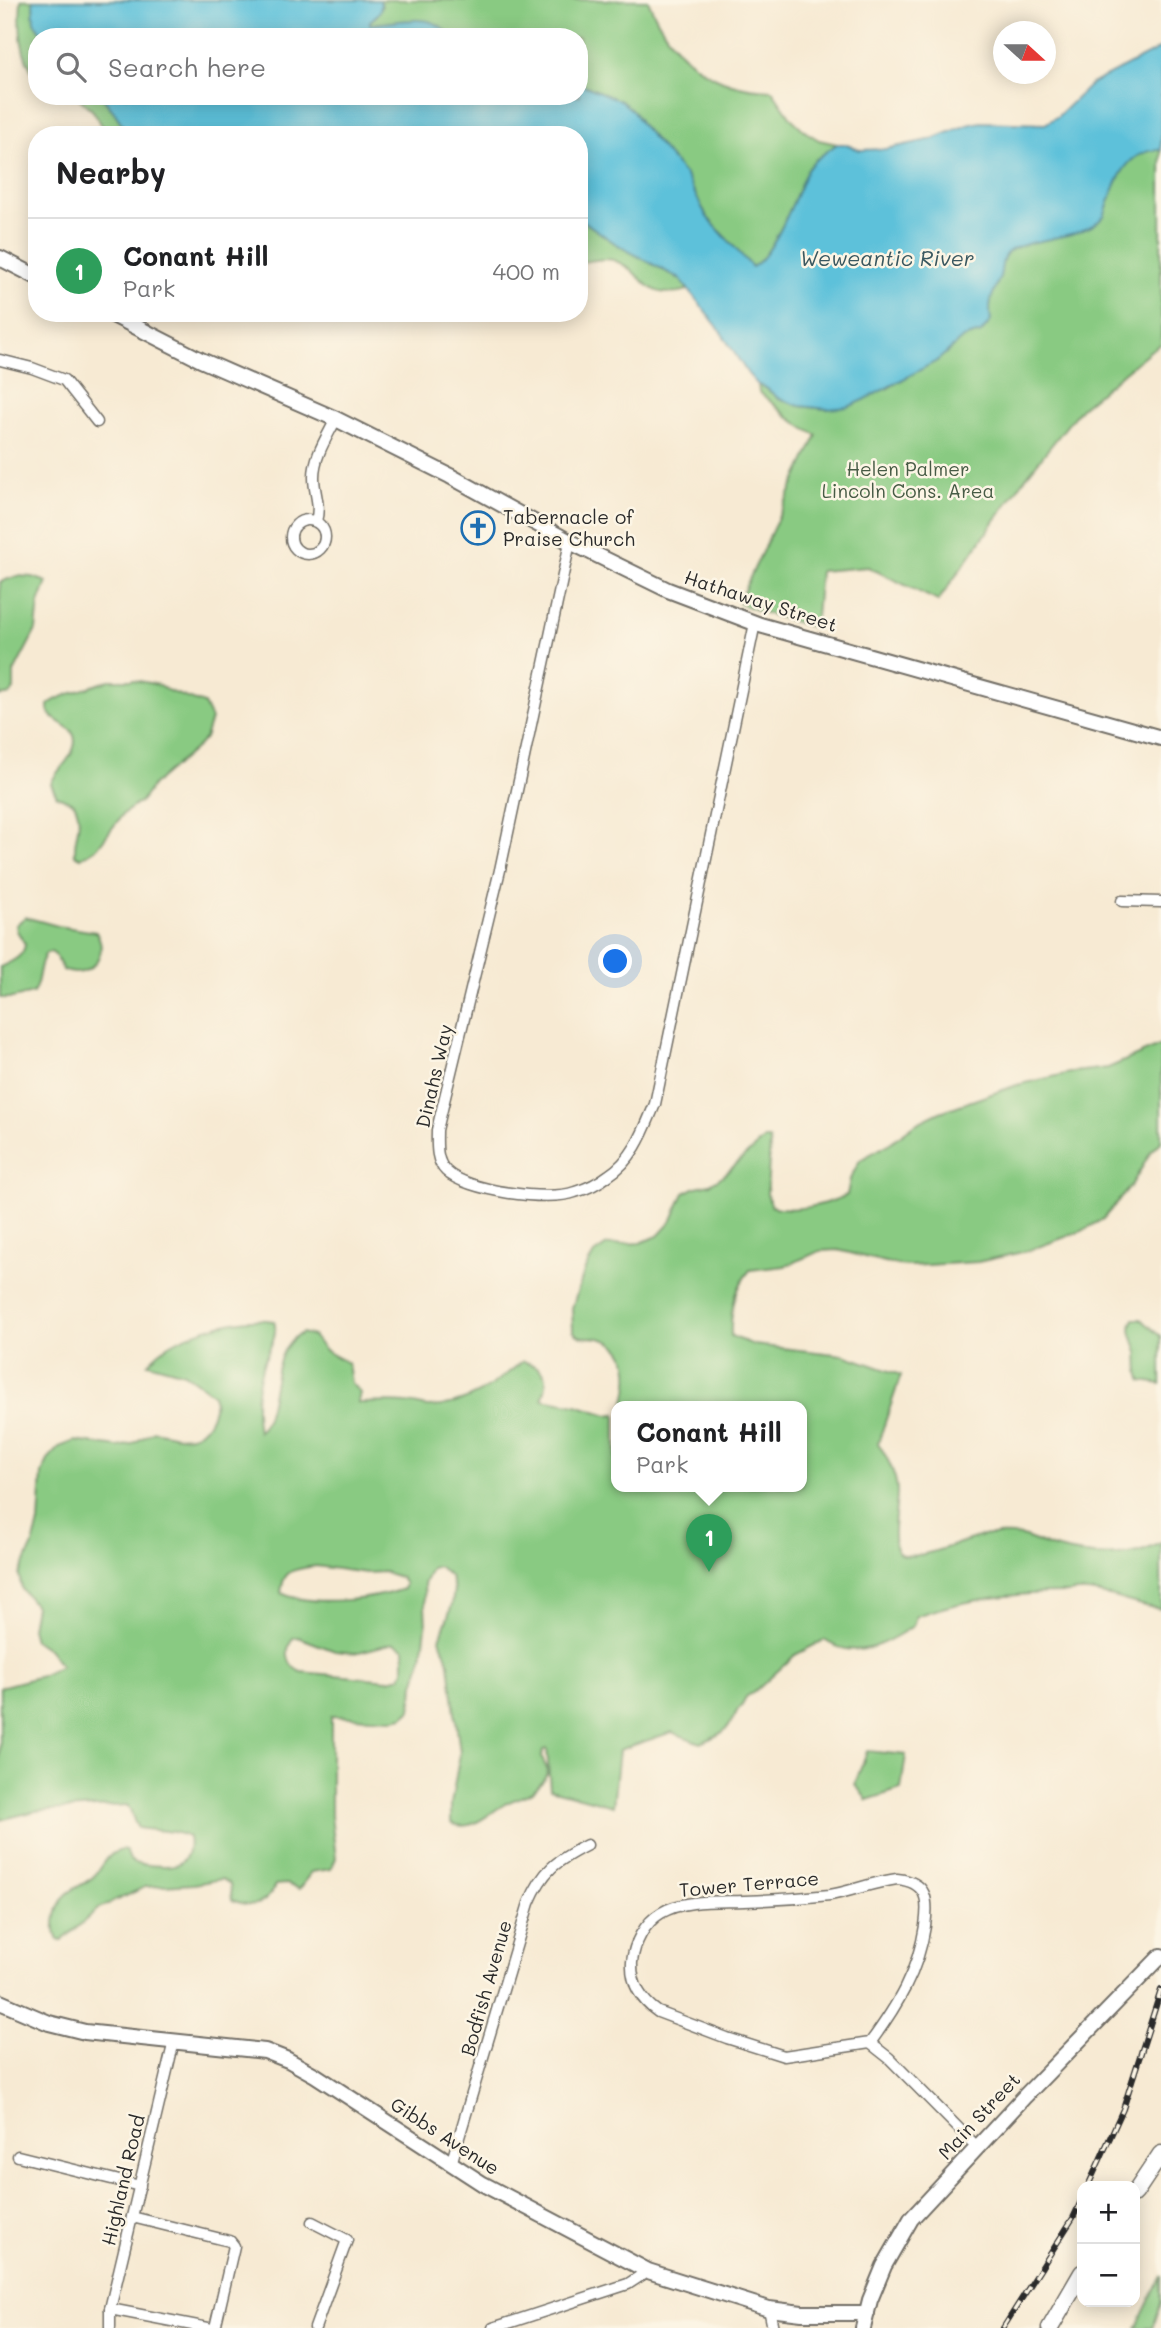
<!DOCTYPE html>
<html lang="en">
<head>
<meta charset="utf-8">
<style>
	:root { --surface:#fff; --page:#f2f2f2; --text:#202124; --muted:#757577; --line:#e0e0e0; --accent:#db2777 }
	body { margin:0; font-family:Mali,sans-serif; background:var(--page); color:var(--text) }
	.controls { position:absolute; right:21px; bottom:21px; display:grid; overflow:hidden; border-radius:14px; box-shadow:0 4px 18px #0003 }
	.controls button { width:63px; height:63px; display:grid; place-items:center; padding:0; border:0; border-bottom:2px solid var(--line); background:var(--surface); color:var(--text); font:35px sans-serif }
	.compass { position:absolute; left:993px; top:21px; width:63px; height:63px; border-radius:50%; background:var(--surface); box-shadow:0 4px 18px #0003; rotate:111deg }
	.you { position:absolute; left:616px; top:962px; width:24px; height:24px; margin:-18px; border:5px solid #fff; border-radius:50%; background:#1a73e8; box-shadow:0 0 0 10px #1a73e833 }
	.badge { display:grid; place-items:center; width:46px; height:46px; border-radius:50%; background:var(--accent); color:#fff; font-size:23px; font-weight:700 }
	.pin { position:absolute; translate:-50% -58px; filter:drop-shadow(0 2px 4px #0008) }
	.pin::after { content:''; position:absolute; top:37px; width:24px; height:21px; background:inherit; clip-path:polygon(0 0,100% 0,50% 100%) }
	.popup { position:absolute; left:611px; top:1401px; width:196px; height:91px; box-sizing:border-box; display:grid; place-content:center; border-radius:14px; background:var(--surface); filter:drop-shadow(0 2px 5px #0005); font-size:23px; white-space:nowrap; color:var(--muted) }
	.popup b { font-size:26px; color:var(--text) }
	.popup::after { content:''; position:absolute; left:50%; top:100%; margin-left:-14px; border:14px solid transparent; border-top-color:var(--surface) }
	.list { margin:0; padding:0; list-style:none }
	h2 { display:flex; justify-content:space-between; align-items:center; height:91px; margin:0; padding:0 28px; font-size:30px }
	h2 small { font-size:23px; font-weight:400; color:var(--muted) }
	.list li { display:grid; grid-template-columns:46px 1fr auto; gap:21px; align-items:center; box-sizing:border-box; height:105px; padding:0 28px; border-top:2px solid var(--line) }
	.list b { display:block; font-size:26px; white-space:nowrap }
	.list p { margin:0; font-size:23px; white-space:nowrap; color:var(--muted) }
	.list em { font-size:23px; font-style:normal; color:var(--muted) }
	.icon { flex:none; width:38px; height:38px; fill:none; stroke:currentColor; stroke-width:2; stroke-linecap:round; stroke-linejoin:round }
	.map { position:relative; flex:none; width:1161px; height:2328px; overflow:hidden }
	.search { position:absolute; background:var(--surface); box-shadow:0 4px 18px #0003; left:28px; top:28px; width:560px; height:77px; display:flex; align-items:center; gap:18px; box-sizing:border-box; padding:0 24px; border-radius:28px; color:var(--muted); font-size:26px }
	.panel { position:absolute; background:var(--surface); box-shadow:0 4px 18px #0003; left:28px; top:126px; width:560px; height:196px; border-radius:28px }
	.map>svg:first-child { display:block }
	.green { fill:#89ca82; stroke:#5a7a56; stroke-width:2; fill-rule:evenodd }
	.water { fill:#5dc1da; stroke:#447682; stroke-width:2 }
	.lines { fill:none; stroke-linecap:round; stroke-linejoin:round }
	.street-casing { stroke:#726e66; stroke-width:13 }
	.secondary-casing { stroke:#726e66; stroke-width:18 }
	.primary-casing { stroke:#726e66; stroke-width:19 }
	.street { stroke:#fff; stroke-width:10 }
	.secondary { stroke:#fff; stroke-width:14 }
	.primary { stroke:#fff; stroke-width:16 }
	.rail-casing { stroke:#2b2b2b; stroke-width:6 }
	.rail { stroke:#fcf5e5; stroke-width:3.5; stroke-dasharray:10; stroke-linecap:butt }
	.labels { text-anchor:middle; stroke-width:5; stroke-linejoin:round; paint-order:stroke }
	.park-label { font-size:19px; fill:#475b45; stroke:#fcf5e5 }
	.poi-label { font-size:19px; fill:#2b2b2b; stroke:#fcf5e5; text-anchor:start }
	.street-label { font-size:19px; fill:#2b2b2b; stroke:#fcf5e5 }
	.water-label { font-size:21px; font-style:italic; fill:#3a5860; stroke:#fcf5e5 }
</style>
</head>
<body>
<div class="map">
<svg width="1161" height="2328" viewBox="0 0 1161 2328">
	<rect width="100%" height="100%" fill="#fcf5e5"/>
	<filter id="ink" filterUnits="userSpaceOnUse"><feTurbulence type="fractalNoise" baseFrequency=".0143" numOctaves="2"/><feDisplacementMap in="SourceGraphic" scale="14" xChannelSelector="R" yChannelSelector="G"/><feConvolveMatrix kernelMatrix="1 2 1 2 8 2 1 2 1" color-interpolation-filters="sRGB"/></filter>
	<filter id="wash" filterUnits="userSpaceOnUse"><feTurbulence type="fractalNoise" baseFrequency=".00686" numOctaves="4" result="noise"/><feDisplacementMap in="SourceGraphic" scale="28" xChannelSelector="R" yChannelSelector="G"/><feGaussianBlur stdDeviation="1.57" result="paint"/><feColorMatrix in="noise" values="0 0 0 0 0 0 0 0 0 0 0 0 0 0 0 0 0 1.4 0 .05"/><feComposite in="paint" operator="in"/></filter>
	<g filter="url(#wash)">
		<rect width="100%" height="100%" fill="#f7ead3"/>
		<g class="green">
			<path d="M21 0H33L34 22 44 37H37V78C19 56 19 26 21 0Z"/>
			<path d="M380 0H648C671 56 710 89 772 90L792 119 806 132 819 140 837 144 814 161 807 170C797 193 773 257 752 267L707 217 686 176 643 127 632 110 621 101 579 83V37H449L447 31 404 21 369 25V21L382 6Z"/>
			<path d="M76 96H101C113 110 120 119 128 135H108L93 111Z"/>
			<path d="M1161 143V344L1150 351 1081 408 1026 477 938 601 868 567 820 571 815 628 759 611 738 603 817 435C794 425 779 408 759 392L758 385 766 388 778 398 799 406 828 409 888 388 923 367 894 343 1101 171Z"/>
			<path d="M579 218 619 246 680 279 688 290C643 303 646 271 613 260 603 257 590 262 579 262Z"/>
			<polygon points="17,576 33,577 47,582 39,603 36,630 14,672 14,689 11,694 0,696 0,582"/>
			<path d="M109 680H134L159 685 169 691 204 704 211 719 205 738 199 745 153 785 141 801 123 814 98 847 81 858 75 855C73 834 85 824 74 803L57 796 51 784C55 770 70 763 74 747 81 722 46 726 48 705 54 697 96 686 109 680Z"/>
			<path d="M25 917 58 926 96 932C111 954 88 982 63 970L55 955 51 952 46 953C37 966 41 980 33 993L13 998H0V967C11 962 24 957 25 944L17 931 16 925Z"/>
			<path d="M1161 1045V1142L1151 1152 1131 1186 1103 1219 1082 1231 1027 1251 978 1262 910 1266 897 1265 838 1250 820 1251 785 1266 750 1270C734 1289 730 1312 731 1336L754 1345 844 1355 901 1375 878 1443C887 1457 897 1475 897 1492 897 1507 890 1539 897 1551 908 1568 972 1535 989 1535 999 1535 1011 1534 1021 1536 1031 1538 1041 1544 1051 1547 1085 1557 1128 1561 1161 1543V1609C1136 1606 1112 1594 1087 1592 1080 1591 1072 1593 1065 1593 1014 1593 964 1599 916 1616L913 1626C884 1645 856 1661 824 1640L795 1655 757 1690 746 1697 740 1708 738 1709C729 1731 722 1734 700 1743L672 1732 619 1750 613 1806 550 1789 547 1749 543 1750 542 1758 548 1771C536 1797 526 1793 505 1804 487 1814 472 1833 451 1823V1804L460 1753 449 1664 440 1639 452 1605 454 1589 450 1576 438 1566 431 1568 424 1584 426 1627 422 1658 414 1685 411 1710 403 1717 394 1719 331 1716V1816L336 1858 331 1869 311 1872 300 1889 287 1884 275 1885C266 1907 253 1908 232 1900L230 1884 222 1879 194 1884 145 1887 99 1908 62 1941 58 1940C51 1928 57 1903 67 1894 75 1887 87 1883 94 1876 106 1864 107 1850 126 1850L130 1860 134 1863C158 1866 194 1875 188 1837 172 1829 155 1831 138 1828 132 1820 133 1812 127 1805L36 1811 0 1820V1687L41 1676 61 1666 49 1650 34 1640 31 1628 35 1606 22 1589 19 1575 33 1545 39 1523 42 1473 49 1458 59 1447 75 1441 118 1447 132 1444 154 1431C177 1435 195 1445 209 1421 214 1411 216 1404 213 1394L184 1373 148 1363C172 1334 238 1315 274 1321 279 1336 267 1351 263 1364 256 1387 254 1410 258 1432 280 1411 266 1349 302 1333L313 1336 324 1350 348 1363 351 1383 360 1393 358 1403C374 1403 390 1401 406 1403 413 1403 420 1406 428 1407 466 1407 495 1384 523 1361 547 1369 551 1376 542 1399L576 1405 608 1415 616 1414V1486H802V1406H624C631 1379 634 1345 599 1338 588 1336 580 1340 573 1331L572 1308 585 1269 594 1254 607 1245 640 1243 658 1236 671 1222 684 1193 696 1187 710 1184 724 1175 764 1139H769L770 1143 767 1194 771 1206C794 1213 825 1205 847 1195L850 1179 860 1160 887 1145 917 1123 940 1112 1017 1085 1074 1072 1108 1068ZM316 1566 366 1573 384 1572 400 1577 405 1584 403 1589C373 1600 311 1607 281 1593 283 1568 294 1570 316 1566ZM298 1637 335 1651 355 1653 394 1643 404 1648V1670L401 1677 388 1680 301 1672C287 1666 284 1651 293 1638Z"/>
			<path d="M1134 1319H1141L1161 1336V1384L1142 1381C1137 1371 1139 1363 1138 1352 1135 1340 1127 1331 1134 1319Z"/>
			<polygon points="867,1751 906,1755 901,1789 867,1800 855,1784"/>
			<polygon points="1161,2276 1161,2303 1153,2328 1136,2328"/>
		</g>
		<g class="water">
			<path d="M33 0H380C383 11 378 15 370 21V24C394 24 436 9 449 37H44L34 22Z"/>
			<path d="M1161 48V150C1123 149 1115 187 1104 216 1087 236 1051 237 1027 244 1020 246 1012 248 1007 253 1000 259 1003 271 999 279 992 297 988 301 991 321L981 333 963 338 937 361 864 400 848 407 828 409 799 406 778 398 766 388 758 385 748 374 717 326 680 279 619 246 579 218V135H128C120 119 113 110 101 96H579V83L621 101 632 110 643 127 686 176 707 217 752 267C773 257 797 193 807 170L814 161 837 144H845L860 150 886 149 933 139 967 125 981 122 1045 124 1058 116 1091 84Z"/>
		</g>
	</g>
	<g filter="url(#ink)">
		<g class="lines">
			<defs>
				<g id="street">
					<polyline points="0,360 32,368 64,380 97,422"/>
					<circle cx="308" cy="537" r="17"/>
					<path d="M316 521C321 504 314 494 314 477 314 456 327 437 336 419"/>
					<path d="M570 542 500 870 437 1130C437 1143 435 1160 446 1171 466 1191 549 1202 575 1192 586 1189 600 1182 609 1175 634 1159 644 1130 655 1104L755 623"/>
					<polyline points="1122,901 1161,902"/>
					<path d="M897 1879C927 1882 929 1899 925 1926 918 1972 897 2006 870 2043L784 2056 727 2038 658 2012C641 2000 631 1983 632 1962 634 1944 644 1923 661 1913 684 1899 718 1902 744 1901 773 1900 802 1898 830 1895 852 1891 874 1882 897 1879Z"/>
					<polyline points="870,2043 889,2058 977,2147"/>
					<polyline points="18,2156 140,2186"/>
					<path d="M451 2164 529 1903C543 1870 556 1861 587 1845"/>
					<polyline points="132,2217 221,2239 230,2241 234,2246 215,2328"/>
					<polyline points="312,2222 347,2240 315,2328"/>
					<polyline points="110,2309 208,2328"/>
					<polyline points="769,2309 773,2328"/>
					<polyline points="110,2328 110,2309 174,2041"/>
					<polyline points="493,2328 628,2284 648,2271"/>
				</g>
				<g id="secondary">
					<polyline points="0,258 37,277"/>
					<polyline points="109,313 201,360 336,419 450,476 570,542 668,590 760,625 1161,738"/>
					<polyline points="0,2002 49,2023 85,2032 265,2051 288,2060 315,2075 483,2184 648,2271 769,2309 802,2313 867,2313"/>
					<polyline points="863,2328 870,2300 884,2266 911,2219 1025,2096 1161,1956"/>
				</g>
				<g id="primary">
					<polyline points="1135,2193 1161,2154"/>
					<polyline points="1050,2328 1082,2273"/>
				</g>
			</defs>
			<use href="#street" class="street-casing"/>
			<use href="#secondary" class="secondary-casing"/>
			<use href="#primary" class="primary-casing"/>
			<use href="#street" class="street"/>
			<use href="#secondary" class="secondary"/>
			<use href="#primary" class="primary"/>
			<defs>
				<g id="rail">
					<polyline points="1088,2186 1123,2109 1161,1990"/>
					<polyline points="1003,2328 1073,2218 1082,2199"/>
				</g>
			</defs>
			<use href="#rail" class="rail-casing"/>
			<use href="#rail" class="rail"/>
		</g>
	</g>
	<defs>
		<symbol id="church-ring" viewBox="-11 -11 22 22"><circle r="9.5" fill="#fcf5e5" stroke="#1f6fb2" stroke-width="1.5"/><path d="M-1.2-6h2.4v3.5h3.3v2.4h-3.3V6h-2.4V-.1h-3.3v-2.4h3.3Z" fill="#1f6fb2"/></symbol>
	</defs>
	<g fill-rule="evenodd">
		<use href="#church-ring" x="459" y="509" width="38" height="38"/>
	</g>
	<g class="labels">
		<g class="park-label">
			<text x="908" y="476">Helen Palmer<tspan x="908" dy="22">Lincoln Cons. Area</tspan></text>
		</g>
		<g class="poi-label">
			<text x="503" y="524">Tabernacle of<tspan x="503" dy="22">Praise Church</tspan></text>
		</g>
		<g class="street-label">
			<text transform="translate(761 601) rotate(18)" y="7">Hathaway Street</text>
			<text transform="translate(434 1076) rotate(-77)" y="7">Dinahs Way</text>
			<text transform="translate(749 1884) rotate(-5)" y="7">Tower Terrace</text>
			<text transform="translate(486 1988) rotate(-74)" y="7">Bodfish Avenue</text>
			<text transform="translate(979 2116) rotate(-47)" y="7">Main Street</text>
			<text transform="translate(445 2136) rotate(33)" y="7">Gibbs Avenue</text>
			<text transform="translate(123 2180) rotate(-77)" y="7">Highland Road</text>
		</g>
		<g class="water-label">
			<text x="887" y="266">Weweantic River</text>
		</g>
	</g>
</svg>
<div class="controls">
<button>+</button>
<button>−</button>
</div>
<svg class="compass" viewBox="-18 -18 36 36"><path d="M0-13l5 13h-10z" fill="#e53935"/><path d="M0 13l5-13h-10z" fill="#757577"/></svg>
<div class="you"></div>
<div class="pin badge" style="left:709px;top:1572px;background:#2e9e5b">1</div>
<div class="popup"><b>Conant Hill</b>Park</div>
<div class="search"><svg class="icon" aria-label="search" viewBox="0 0 24 24"><circle cx="10" cy="10" r="6"/><path d="M15 15l6 6"/></svg>Search here</div>
<section class="panel">
<h2>Nearby<small></small></h2>
<ul class="list">
<li><span class="badge" style="background:#2e9e5b">1</span><div><b>Conant Hill</b><p>Park</p></div><em>400 m</em></li>
</ul>
</section>
</div>
</body>
</html>
